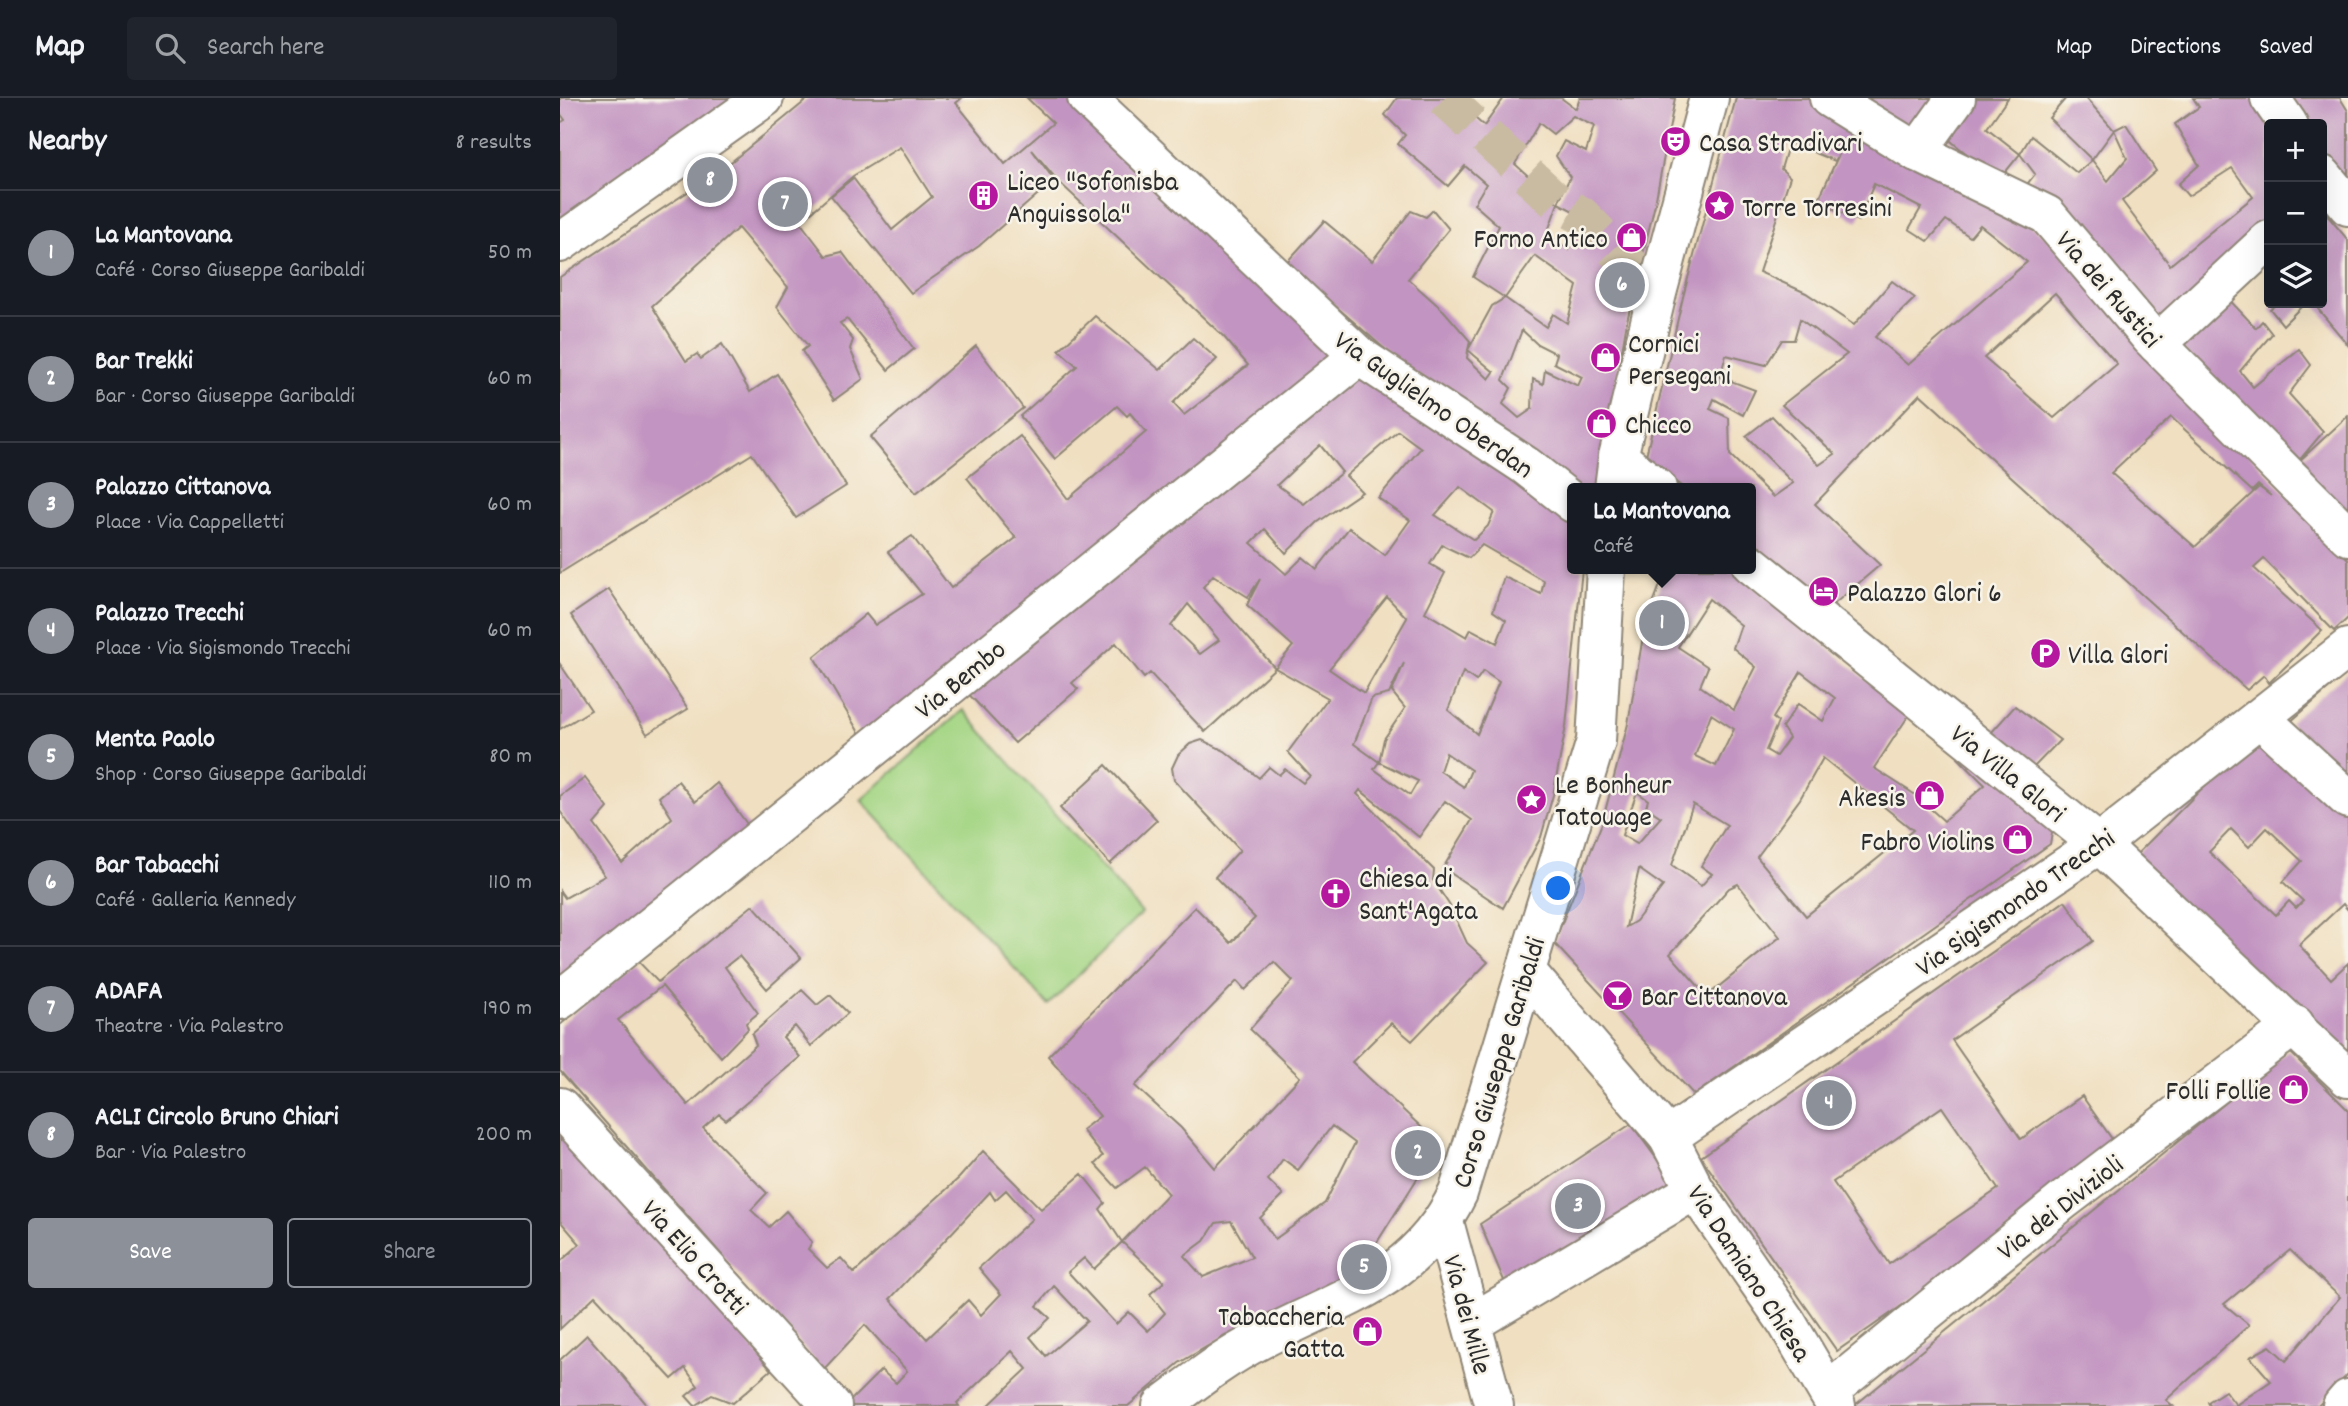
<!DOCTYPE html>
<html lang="en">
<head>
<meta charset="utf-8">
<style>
	:root { --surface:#171b24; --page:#20242c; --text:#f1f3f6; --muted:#9ea1a6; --line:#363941; --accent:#8c9099 }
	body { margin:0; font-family:Dekko,sans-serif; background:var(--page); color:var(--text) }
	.controls { position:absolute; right:21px; top:21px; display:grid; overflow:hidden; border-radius:7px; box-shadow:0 7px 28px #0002 }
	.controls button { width:63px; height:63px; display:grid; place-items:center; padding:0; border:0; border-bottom:2px solid var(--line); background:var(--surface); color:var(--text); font:35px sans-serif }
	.you { position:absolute; left:999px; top:791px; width:24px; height:24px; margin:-18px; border:5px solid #fff; border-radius:50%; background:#1a73e8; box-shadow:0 0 0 10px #1a73e833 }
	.badge { display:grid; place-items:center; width:46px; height:46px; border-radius:50%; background:var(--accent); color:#fff; font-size:23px; font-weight:700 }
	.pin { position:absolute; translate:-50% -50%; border:4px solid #fff; box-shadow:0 2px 7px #0006 }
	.popup { position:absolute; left:1007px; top:385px; width:189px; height:91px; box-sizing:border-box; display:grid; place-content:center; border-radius:7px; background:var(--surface); filter:drop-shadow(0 2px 5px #0005); font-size:23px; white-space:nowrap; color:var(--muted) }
	.popup b { font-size:26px; color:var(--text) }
	.popup::after { content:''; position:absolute; left:50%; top:100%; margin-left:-14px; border:14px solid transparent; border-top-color:var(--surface) }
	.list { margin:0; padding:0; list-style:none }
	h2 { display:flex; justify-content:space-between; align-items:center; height:91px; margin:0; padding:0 28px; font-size:30px }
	h2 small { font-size:23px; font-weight:400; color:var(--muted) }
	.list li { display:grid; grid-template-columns:46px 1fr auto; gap:21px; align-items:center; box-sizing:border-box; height:126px; padding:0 28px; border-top:2px solid var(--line) }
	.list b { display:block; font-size:26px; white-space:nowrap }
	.list p { margin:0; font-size:23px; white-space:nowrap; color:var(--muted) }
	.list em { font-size:23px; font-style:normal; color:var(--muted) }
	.actions { display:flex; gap:14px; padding:21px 28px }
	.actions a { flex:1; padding:16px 0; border:2px solid var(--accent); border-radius:7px; text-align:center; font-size:24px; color:var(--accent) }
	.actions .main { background:var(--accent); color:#fff }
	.icon { flex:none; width:38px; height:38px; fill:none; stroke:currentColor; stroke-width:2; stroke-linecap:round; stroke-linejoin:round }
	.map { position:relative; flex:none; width:1788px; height:1308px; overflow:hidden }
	header { display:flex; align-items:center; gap:42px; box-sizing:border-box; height:98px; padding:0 35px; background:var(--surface); border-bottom:2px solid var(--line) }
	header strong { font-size:33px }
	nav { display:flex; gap:38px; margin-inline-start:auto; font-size:24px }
	.search { width:490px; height:63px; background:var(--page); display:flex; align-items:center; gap:18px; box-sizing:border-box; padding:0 24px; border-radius:7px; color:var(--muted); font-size:26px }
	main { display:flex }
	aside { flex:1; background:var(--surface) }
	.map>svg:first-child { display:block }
	.green { fill:#a5d685; stroke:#688058; stroke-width:2 }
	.building { fill:#c294c1; fill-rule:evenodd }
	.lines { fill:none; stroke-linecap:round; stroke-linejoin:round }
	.minor-tunnel { stroke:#c9bba2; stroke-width:38; stroke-dasharray:38 19; stroke-linecap:butt }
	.minor-casing { stroke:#8e8576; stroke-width:42 }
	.minor { stroke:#fff; stroke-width:38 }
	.labels { text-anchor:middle; stroke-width:5; stroke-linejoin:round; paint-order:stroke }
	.poi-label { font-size:28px; fill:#2b2b2b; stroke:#f7f3e8; text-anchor:start }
	.street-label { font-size:28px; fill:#2b2b2b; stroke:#f7f3e8 }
</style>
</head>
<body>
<header>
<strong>Map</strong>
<div class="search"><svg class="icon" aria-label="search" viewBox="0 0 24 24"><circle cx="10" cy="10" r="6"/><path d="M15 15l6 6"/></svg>Search here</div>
<nav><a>Map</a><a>Directions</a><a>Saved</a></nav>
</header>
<main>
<aside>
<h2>Nearby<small>8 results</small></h2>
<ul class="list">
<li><span class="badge">1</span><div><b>La Mantovana</b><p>Café · Corso Giuseppe Garibaldi</p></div><em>50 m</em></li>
<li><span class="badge">2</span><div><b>Bar Trekki</b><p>Bar · Corso Giuseppe Garibaldi</p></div><em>60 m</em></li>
<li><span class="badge">3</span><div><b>Palazzo Cittanova</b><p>Place · Via Cappelletti</p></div><em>60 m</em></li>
<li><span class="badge">4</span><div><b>Palazzo Trecchi</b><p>Place · Via Sigismondo Trecchi</p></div><em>60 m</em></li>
<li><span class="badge">5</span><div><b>Menta Paolo</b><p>Shop · Corso Giuseppe Garibaldi</p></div><em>80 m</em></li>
<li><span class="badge">6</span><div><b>Bar Tabacchi</b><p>Café · Galleria Kennedy</p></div><em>110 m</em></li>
<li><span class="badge">7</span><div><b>ADAFA</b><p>Theatre · Via Palestro</p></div><em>190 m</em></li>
<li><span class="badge">8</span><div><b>ACLI Circolo Bruno Chiari</b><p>Bar · Via Palestro</p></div><em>200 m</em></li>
</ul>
<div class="actions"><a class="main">Save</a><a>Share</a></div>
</aside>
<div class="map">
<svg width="1788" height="1308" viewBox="0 0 1788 1308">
	<rect width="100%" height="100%" fill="#f7f3e8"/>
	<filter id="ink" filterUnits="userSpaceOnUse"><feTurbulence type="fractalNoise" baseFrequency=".0143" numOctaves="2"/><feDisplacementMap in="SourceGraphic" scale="14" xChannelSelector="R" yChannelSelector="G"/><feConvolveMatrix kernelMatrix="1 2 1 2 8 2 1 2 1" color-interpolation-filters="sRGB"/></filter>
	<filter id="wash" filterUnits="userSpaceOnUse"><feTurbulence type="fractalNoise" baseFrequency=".00686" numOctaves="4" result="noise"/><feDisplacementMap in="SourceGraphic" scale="28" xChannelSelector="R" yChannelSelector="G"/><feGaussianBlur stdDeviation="1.57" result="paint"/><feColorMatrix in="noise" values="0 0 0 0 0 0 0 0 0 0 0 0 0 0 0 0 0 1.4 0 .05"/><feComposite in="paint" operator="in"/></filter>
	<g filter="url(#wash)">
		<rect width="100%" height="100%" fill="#f0dfc0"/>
		<polygon class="green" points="403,612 582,815 488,907 301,702"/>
		<g id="blocks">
			<g class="building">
				<polygon points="0,0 178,0 0,123 0,25 5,22 0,15"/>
				<polygon points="249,0 402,0 396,5 445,66 493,25 467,0 523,0 784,258 304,643 254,559 306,516 315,527 362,496 328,454 352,438 391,490 456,440 407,380 460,338 508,401 586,334 570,315 567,318 557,308 495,361 460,318 517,268 499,252 535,218 600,272 633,240 657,261 613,305 624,317 688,267 664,239 498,83 472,52 494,82 419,148 351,195 271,98 293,80 332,132 372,99 340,49 293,78 240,124 266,158 282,154 354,251 328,272 287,221 280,225 293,242 290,251 303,281 274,302 242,253 248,248 217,209 228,189 178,130 92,208 126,263 137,256 141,261 162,246 190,294 217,276 286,388 236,420 192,356 0,475 0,179 165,69"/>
				<path d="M837 0H892L924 28 944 0H1001L1016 11 1020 0H1115L1095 106 1067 223 1038 390H1013L841 265 726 165 764 123 812 163 851 113 866 119 873 112 889 131 848 181 884 213 910 243 908 252 932 208 945 200 986 229 993 216 1007 225 1017 188 975 158 945 200 913 179 939 128 914 106 926 86 905 68 888 88 838 46 845 37 825 17ZM1013 18 1034 28 1026 54 1004 43 996 58 1010 79 998 105 1021 117 1009 152 987 136 998 105 955 66 979 25 993 36ZM962 232 977 246 997 256 994 265 1022 279 1018 288 985 272 983 286 973 281 972 311 959 320 943 306 951 290 943 282ZM908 252 934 274 929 281 907 260Z"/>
				<path d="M1176 0H1253L1435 103 1485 138 1788 461V520L1774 533 1704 461 1694 470 1762 532 1709 585 1704 577 1687 592 1360 296 1255 406 1320 467 1267 512 1191 446V390H1124L1085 362 1123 199ZM1229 44 1275 63 1279 56 1258 103 1298 123 1314 86 1361 110 1349 131 1368 143 1386 122 1410 139 1420 127 1467 164 1348 267 1315 239 1355 200 1332 183 1294 227 1246 195 1199 174 1230 79 1221 71ZM1495 195 1557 266 1494 320 1424 260ZM1240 221 1287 256 1222 307 1275 356 1259 367 1212 318 1186 338 1233 385 1213 399 1170 357 1169 320 1150 311 1154 301 1183 317 1195 292 1160 279 1166 257 1206 267 1222 242H1234ZM1611 319 1692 393 1698 387 1711 398 1699 389 1635 449 1551 375Z"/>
				<polygon points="1279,0 1382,0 1355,48"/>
				<polygon points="1408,0 1448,0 1427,30 1460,56 1439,82 1381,35"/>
				<polygon points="1506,0 1526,0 1554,32 1532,62 1548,83 1567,60 1554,32 1566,26 1596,73 1562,103 1610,167 1693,99 1672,70 1628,98 1618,86 1639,67 1615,26 1639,9 1633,0 1694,0 1709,27 1709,132 1604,232 1465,89 1475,76 1460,56 1471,38 1517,75 1532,62 1489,20"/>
				<polygon points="1731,0 1780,0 1788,13 1788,87 1762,51 1762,26 1746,26"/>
				<polygon points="1762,111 1788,142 1788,247 1753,205 1762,205"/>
				<polygon points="1661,193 1696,230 1702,223 1712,236 1680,273 1693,289 1739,251 1751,267 1729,296 1763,334 1737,365 1788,318 1788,421 1611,239"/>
				<polygon points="1718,205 1745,205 1723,227 1710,211"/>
				<polygon points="416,248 463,310 356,395 310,339"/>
				<path d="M799 271 1013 416V471H1022L1006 628 993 697 981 739 943 810 883 770 912 722 885 703 859 739 800 692 797 696 874 772 873 782 890 808 907 845 928 864 852 943 831 925 792 964 875 1042 860 1076 792 1184 665 1238 619 1265 568 1308H428L467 1271 452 1253 397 1305 399 1308H285L321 1272 336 1285 347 1273 305 1227 263 1272 0 973V927L78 863 98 884 193 807 241 860 207 891 179 858 165 869 198 915 186 925 188 931 161 959 102 888 58 922 128 1007 196 947 192 936 242 892 257 907 270 897 288 915 251 948 235 928 223 939 240 959 166 1022 159 1016 143 1030 207 1095 191 1112 209 1129 226 1113 252 1144 248 1151 267 1170 281 1160 294 1175 399 1080 423 1053 481 1111 522 1076 545 1105 540 1111 562 1144 534 1171 524 1160 508 1174 556 1226 569 1214 588 1233 605 1215 590 1196 604 1184 562 1144 608 1096 585 1069 557 1090 535 1066 543 1058 522 1032 540 1018 488 958 635 809 671 845 695 820 655 779 680 752 614 682 612 670 618 657 630 646 642 642 665 653 699 680 709 669 719 677 725 671 743 685 750 678 728 654 768 600 715 570 645 634 590 575 584 580 556 545 512 585 518 591 455 645 402 589ZM838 333 861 350 818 400 850 422 825 457 789 430 757 471 743 459 726 476 691 445 705 431 726 455 758 424 802 394 786 378ZM760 347 782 374 744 406 717 387ZM900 389 934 414 928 428 914 442 875 417ZM882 447 909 460 922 447 984 483 981 496 944 479 933 513 946 522 937 545 911 531 907 539 865 514 885 475 870 466ZM653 477 688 499 700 481 687 507 733 548 715 570 643 489ZM827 499 847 520 804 595 769 571ZM628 506 659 542 640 556 611 528ZM844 565 832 594 845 610 824 641 819 664 858 683 850 697 814 671 819 664 794 646 812 600 829 596ZM923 573 939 584 917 636 888 612 903 574 916 583ZM886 655 911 672 904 689 880 673ZM714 864 733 883 690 931 740 979 655 1070 621 1030 575 988 677 883 685 892ZM772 1028 795 1045 765 1105 715 1141 700 1120 723 1097 708 1082 723 1061 738 1072ZM446 1092 472 1121 419 1170 441 1196 421 1217 408 1202 367 1241 330 1201 430 1094 435 1102ZM671 1123 692 1159 643 1179 624 1158 644 1143 656 1125ZM494 1188 527 1223 486 1258 470 1239 490 1220 477 1208Z"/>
				<path d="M1106 471H1172L1349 617 1314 670 1354 696 1384 723 1425 687 1398 660 1407 651 1494 724 1490 746 1134 997 994 845 1042 725 1068 626 1085 527ZM1149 501 1181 527 1173 550 1196 569 1174 612 1140 588 1148 569 1118 549ZM1241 574 1275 600 1263 623 1238 606 1222 629 1229 640 1216 658 1206 652 1218 624 1213 620ZM1151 616 1174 631 1156 668 1135 658ZM1263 660 1353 732 1246 818 1197 759 1240 701ZM1077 694 1088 702 1086 709 1101 719 1077 746 1062 737ZM1133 706 1167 727 1141 768 1152 776 1141 788 1112 767ZM1079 771 1103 788 1076 823 1066 829ZM1178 786 1220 839 1147 898 1110 856 1169 790Z"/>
				<polygon points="49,491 128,611 87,636 11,517"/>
				<polygon points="0,566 31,612 0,631"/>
				<polygon points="1788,574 1788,680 1729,625"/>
				<polygon points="1455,608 1500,642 1474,669 1430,636"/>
				<path d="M1704 628 1788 712V812L1783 806 1739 847 1771 881 1788 865V974L1574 759ZM1707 730 1742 763 1723 784 1743 803 1736 810 1729 803 1716 817 1649 754 1671 731 1689 749Z"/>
				<polygon points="546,667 597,722 550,766 500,710"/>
				<polygon points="25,680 48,710 34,726 62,765 112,720 99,699 118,683 135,704 157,685 195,737 0,892 0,793 5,800 45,778 0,713 0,698"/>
				<path d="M1505 803 1533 843 1392 942 1461 1041 1522 998 1561 1054 1277 1253 1141 1059ZM1382 1009 1438 1091 1329 1166 1273 1084Z"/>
				<polygon points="1729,953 1788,1012 1788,1276 1758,1308 1650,1308 1648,1304 1665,1293 1676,1307 1711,1283 1690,1259 1710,1248 1726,1263 1780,1199 1730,1152 1664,1206 1689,1227 1606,1302 1613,1308 1294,1308"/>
				<polygon points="1071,1026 1118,1090 948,1192 920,1126"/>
				<polygon points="0,1033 149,1198 211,1272 173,1305 152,1297 135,1308 126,1298 138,1288 125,1270 112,1281 35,1198 0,1231 0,1164 20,1146 0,1123"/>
				<polygon points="27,1237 63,1278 88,1308 0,1308 0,1262"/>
			</g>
		</g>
	</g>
	<g filter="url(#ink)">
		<use href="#blocks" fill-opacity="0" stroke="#8e8576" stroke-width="2"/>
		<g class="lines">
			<polyline class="minor-tunnel" points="884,0 998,105 1021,117 1079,176"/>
			<defs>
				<g id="minor">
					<polyline points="527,0 799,258 966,368 1013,405"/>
					<polyline points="1269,0 1357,54 1487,117 1590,239 1788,438"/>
					<polyline points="1710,0 1728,26"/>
					<polyline points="1357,54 1396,0"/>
					<polyline points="1762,77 1788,108"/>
					<polyline points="0,145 204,0"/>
					<polyline points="1597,246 1709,142"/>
					<polyline points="1058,359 1097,390"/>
					<polyline points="1054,390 1058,359 1097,195 1149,0"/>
					<polyline points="1191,466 1539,746 1788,980"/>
					<polyline points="1701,621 1788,701"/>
					<polyline points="966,873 1108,1039 1135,1092 1227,1225 1276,1308"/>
					<polyline points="0,902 799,258"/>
					<polyline points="0,1009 272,1308"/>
					<polyline points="1108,1039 1539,746 1788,550"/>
					<polyline points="884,1124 934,1308"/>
					<polyline points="912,1225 1135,1092"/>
					<polyline points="1268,1294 1504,1102 1735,927"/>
					<path d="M602 1308C634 1284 664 1260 700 1242 781 1199 855 1184 898 1095L1036 643 1046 471"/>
					<polyline points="1782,1308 1788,1301"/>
				</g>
			</defs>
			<use href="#minor" class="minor-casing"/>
			<use href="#minor" class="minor"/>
		</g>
	</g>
	<defs>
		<symbol id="theatre-disc" viewBox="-11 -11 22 22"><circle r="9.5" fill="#b5179e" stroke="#f7f3e8"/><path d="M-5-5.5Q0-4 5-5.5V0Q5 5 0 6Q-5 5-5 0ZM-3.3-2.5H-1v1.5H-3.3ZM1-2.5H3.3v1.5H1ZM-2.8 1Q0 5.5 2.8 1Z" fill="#fff"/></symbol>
		<symbol id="building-disc" viewBox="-11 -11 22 22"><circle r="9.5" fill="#b5179e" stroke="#f7f3e8"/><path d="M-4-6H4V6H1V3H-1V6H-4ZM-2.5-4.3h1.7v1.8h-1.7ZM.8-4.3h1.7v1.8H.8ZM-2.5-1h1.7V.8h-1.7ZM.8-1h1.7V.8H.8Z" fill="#fff"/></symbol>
		<symbol id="sight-disc" viewBox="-11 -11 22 22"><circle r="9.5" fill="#b5179e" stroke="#f7f3e8"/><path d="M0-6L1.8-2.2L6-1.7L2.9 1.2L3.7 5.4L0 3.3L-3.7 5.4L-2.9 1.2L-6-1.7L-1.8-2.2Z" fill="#fff"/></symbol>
		<symbol id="shop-disc" viewBox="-11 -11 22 22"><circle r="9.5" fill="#b5179e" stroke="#f7f3e8"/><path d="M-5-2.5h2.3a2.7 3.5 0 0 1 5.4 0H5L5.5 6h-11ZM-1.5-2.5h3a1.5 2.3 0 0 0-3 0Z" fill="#fff"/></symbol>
		<symbol id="hotel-disc" viewBox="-11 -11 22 22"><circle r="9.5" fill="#b5179e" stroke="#f7f3e8"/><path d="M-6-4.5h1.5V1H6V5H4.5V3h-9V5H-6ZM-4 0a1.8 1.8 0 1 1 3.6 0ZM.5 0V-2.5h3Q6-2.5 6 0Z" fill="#fff"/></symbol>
		<symbol id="parking-disc" viewBox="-11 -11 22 22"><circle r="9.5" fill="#b5179e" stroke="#f7f3e8"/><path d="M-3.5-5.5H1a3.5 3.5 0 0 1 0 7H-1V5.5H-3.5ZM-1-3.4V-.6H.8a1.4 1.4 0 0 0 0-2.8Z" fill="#fff"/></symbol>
		<symbol id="church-disc" viewBox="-11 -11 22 22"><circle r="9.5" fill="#b5179e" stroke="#f7f3e8"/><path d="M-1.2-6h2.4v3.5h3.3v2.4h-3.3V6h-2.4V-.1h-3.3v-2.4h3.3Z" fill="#fff"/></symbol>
		<symbol id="bar-disc" viewBox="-11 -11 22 22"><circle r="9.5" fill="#b5179e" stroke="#f7f3e8"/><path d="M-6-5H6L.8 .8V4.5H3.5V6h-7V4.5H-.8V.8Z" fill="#fff"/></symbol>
	</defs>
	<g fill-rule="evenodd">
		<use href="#theatre-disc" x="1098" y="26" width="35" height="35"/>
		<use href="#building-disc" x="406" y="80" width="35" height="35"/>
		<use href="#sight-disc" x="1142" y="90" width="35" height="35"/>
		<use href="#shop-disc" x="1054" y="122" width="35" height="35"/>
		<use href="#shop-disc" x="1028" y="242" width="35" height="35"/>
		<use href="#shop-disc" x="1024" y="308" width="35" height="35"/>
		<use href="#hotel-disc" x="1246" y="476" width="35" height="35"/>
		<use href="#parking-disc" x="1468" y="538" width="35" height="35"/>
		<use href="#shop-disc" x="1352" y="680" width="35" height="35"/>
		<use href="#sight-disc" x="954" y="684" width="35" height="35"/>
		<use href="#shop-disc" x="1440" y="724" width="35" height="35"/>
		<use href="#church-disc" x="758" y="778" width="35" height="35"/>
		<use href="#bar-disc" x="1040" y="880" width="35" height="35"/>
		<use href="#shop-disc" x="1716" y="974" width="35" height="35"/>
		<use href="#shop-disc" x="790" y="1216" width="35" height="35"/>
	</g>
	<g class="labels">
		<g class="poi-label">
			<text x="1139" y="53">Casa Stradivari</text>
			<text x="447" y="92">Liceo "Sofonisba<tspan x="447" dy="32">Anguissola"</tspan></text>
			<text x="1182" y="118">Torre Torresini</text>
			<text x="1048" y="149" text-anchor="end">Forno Antico</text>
			<text x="1068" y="254">Cornici<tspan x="1068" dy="32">Persegani</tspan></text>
			<text x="1065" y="335">Chicco</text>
			<text x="1287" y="503">Palazzo Glori 6</text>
			<text x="1508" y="565">Villa Glori</text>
			<text x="995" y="695">Le Bonheur<tspan x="995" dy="32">Tatouage</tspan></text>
			<text x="1346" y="708" text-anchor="end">Akesis</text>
			<text x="1435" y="752" text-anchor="end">Fabro Violins</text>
			<text x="799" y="789">Chiesa di<tspan x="799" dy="32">Sant'Agata</tspan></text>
			<text x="1081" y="907">Bar Cittanova</text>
			<text x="1711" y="1001" text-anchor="end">Folli Follie</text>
			<text x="784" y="1227" text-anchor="end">Tabaccheria<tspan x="784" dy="32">Gatta</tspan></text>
		</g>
		<g class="street-label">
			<text transform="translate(1550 190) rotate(49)" y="10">Via dei Rustici</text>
			<text transform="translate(875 305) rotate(35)" y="10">Via Guglielmo Oberdan</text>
			<text transform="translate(399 580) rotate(-39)" y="10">Via Bembo</text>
			<text transform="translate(1449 674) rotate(39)" y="10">Via Villa Glori</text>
			<text transform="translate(1454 803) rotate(-35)" y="10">Via Sigismondo Trecchi</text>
			<text transform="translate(937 964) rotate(-73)" y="10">Corso Giuseppe Garibaldi</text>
			<text transform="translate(1499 1108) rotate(-38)" y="10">Via dei Divizioli</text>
			<text transform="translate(136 1158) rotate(48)" y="10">Via Elio Crotti</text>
			<text transform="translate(1191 1174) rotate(57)" y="10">Via Damiano Chiesa</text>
			<text transform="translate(909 1216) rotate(75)" y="10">Via dei Mille</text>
		</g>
	</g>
</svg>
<div class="controls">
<button>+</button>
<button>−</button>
<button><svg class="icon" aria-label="layers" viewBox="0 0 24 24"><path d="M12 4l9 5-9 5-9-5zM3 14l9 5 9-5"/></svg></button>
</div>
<div class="you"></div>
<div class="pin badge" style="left:1102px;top:525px">1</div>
<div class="popup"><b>La Mantovana</b>Café</div>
<div class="pin badge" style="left:858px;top:1055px">2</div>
<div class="pin badge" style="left:1018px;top:1108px">3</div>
<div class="pin badge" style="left:1269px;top:1005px">4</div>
<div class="pin badge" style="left:804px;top:1169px">5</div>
<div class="pin badge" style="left:1062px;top:187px">6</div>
<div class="pin badge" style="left:225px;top:106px">7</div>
<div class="pin badge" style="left:150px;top:82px">8</div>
</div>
</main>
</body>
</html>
